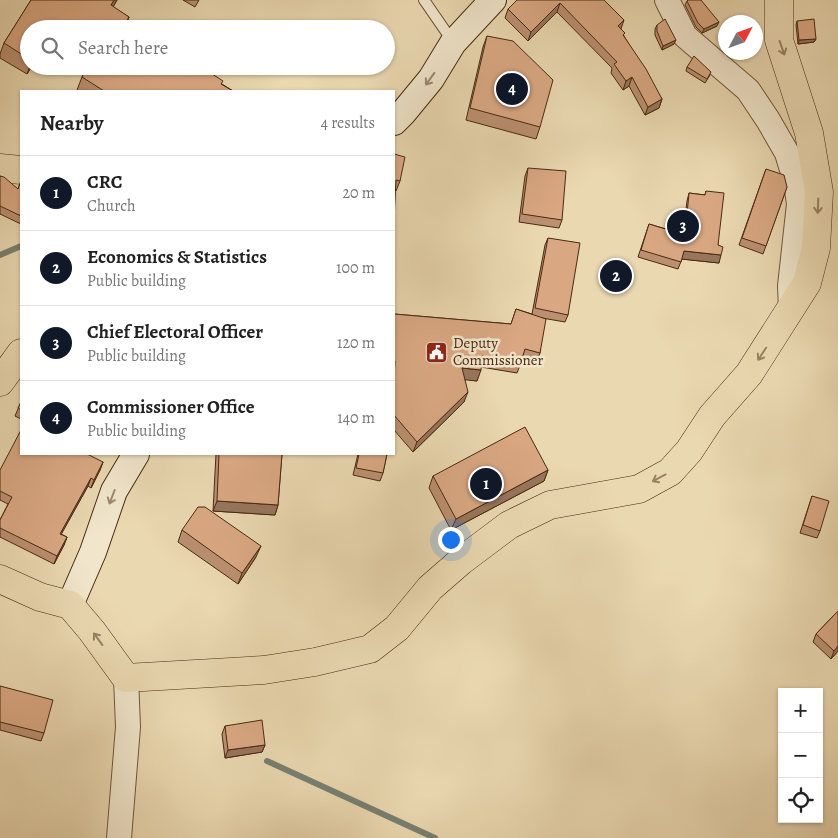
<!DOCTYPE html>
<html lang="en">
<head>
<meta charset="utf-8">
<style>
	:root { --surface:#fff; --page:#f6f6f6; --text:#222; --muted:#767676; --line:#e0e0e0; --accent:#111827 }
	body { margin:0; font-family:Alegreya,serif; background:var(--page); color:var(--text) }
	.controls { position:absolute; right:15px; bottom:15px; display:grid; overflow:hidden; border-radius:0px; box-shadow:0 1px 4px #0004 }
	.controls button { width:45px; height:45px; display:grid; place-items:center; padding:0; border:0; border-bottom:1px solid var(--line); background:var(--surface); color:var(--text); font:25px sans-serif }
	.compass { position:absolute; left:718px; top:15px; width:45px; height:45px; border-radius:50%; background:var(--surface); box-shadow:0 1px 4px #0004; rotate:49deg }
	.you { position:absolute; left:450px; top:539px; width:18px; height:18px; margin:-12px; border:4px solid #fff; border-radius:50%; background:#1a73e8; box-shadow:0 0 0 8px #1a73e833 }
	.badge { display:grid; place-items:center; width:32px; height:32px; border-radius:50%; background:var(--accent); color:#fff; font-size:16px; font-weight:700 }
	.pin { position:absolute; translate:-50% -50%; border:2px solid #fff; box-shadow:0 1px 5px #0006 }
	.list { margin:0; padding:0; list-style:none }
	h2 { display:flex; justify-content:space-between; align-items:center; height:65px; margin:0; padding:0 20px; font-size:21px }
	h2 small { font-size:16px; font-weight:400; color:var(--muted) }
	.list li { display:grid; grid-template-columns:32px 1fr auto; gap:15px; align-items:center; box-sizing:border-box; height:75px; padding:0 20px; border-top:1px solid var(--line) }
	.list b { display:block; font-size:19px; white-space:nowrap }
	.list p { margin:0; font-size:16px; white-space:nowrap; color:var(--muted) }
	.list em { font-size:16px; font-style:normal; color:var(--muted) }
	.icon { flex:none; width:28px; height:28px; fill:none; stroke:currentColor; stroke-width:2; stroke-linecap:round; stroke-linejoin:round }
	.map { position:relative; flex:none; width:838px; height:838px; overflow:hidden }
	.search { position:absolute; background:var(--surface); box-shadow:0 1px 4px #0004; left:20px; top:20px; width:375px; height:55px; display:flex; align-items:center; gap:12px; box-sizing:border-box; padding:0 18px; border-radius:28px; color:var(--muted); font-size:19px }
	.panel { position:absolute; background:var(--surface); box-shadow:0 1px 4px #0004; left:20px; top:90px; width:375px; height:365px; border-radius:0px }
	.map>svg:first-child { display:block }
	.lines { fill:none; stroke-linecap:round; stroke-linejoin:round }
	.stream { stroke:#788071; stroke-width:6 }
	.service-casing { stroke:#71563a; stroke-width:12 }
	.tertiary-casing { stroke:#71563a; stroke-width:26 }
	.secondary-casing { stroke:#492a12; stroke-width:28 }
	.trunk-casing { stroke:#492a12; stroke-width:29 }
	.service { stroke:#f1e6cc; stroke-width:10 }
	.tertiary { stroke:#f1e6cc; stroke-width:24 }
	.secondary { stroke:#f1e6cc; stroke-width:26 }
	.trunk { stroke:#ead8b1; stroke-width:28 }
	.wall { fill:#bb9071; stroke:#492a12 }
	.shaded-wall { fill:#98765c; stroke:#492a12 }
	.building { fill:#d9a883; stroke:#492a12 }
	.oneway { stroke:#9a8162 }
	.oneway2 { stroke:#9d886f }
	.labels { text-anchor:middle; stroke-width:5; stroke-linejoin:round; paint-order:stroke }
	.poi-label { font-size:15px; fill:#492a12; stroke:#f1e6cc; text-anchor:start }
</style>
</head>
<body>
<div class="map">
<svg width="838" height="838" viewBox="0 0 838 838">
	<rect width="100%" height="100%" fill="#ead8b1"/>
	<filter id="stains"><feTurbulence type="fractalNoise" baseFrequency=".004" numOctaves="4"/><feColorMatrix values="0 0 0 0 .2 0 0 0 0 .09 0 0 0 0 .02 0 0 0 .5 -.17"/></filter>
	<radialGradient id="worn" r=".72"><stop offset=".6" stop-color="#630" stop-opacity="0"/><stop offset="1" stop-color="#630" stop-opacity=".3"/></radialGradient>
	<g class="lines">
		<g class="stream">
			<polyline points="0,255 21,246"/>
			<polyline points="267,761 435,838"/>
		</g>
		<defs>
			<polyline id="service" points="424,0 453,42"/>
			<g id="tertiary">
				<polyline points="667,0 685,36 748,90 768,120 787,153 796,183 799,204 790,286 791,309"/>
				<polyline points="119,838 128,727 126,678"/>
			</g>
			<g id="secondary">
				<polyline points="394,122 403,113 431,79 453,43 493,0"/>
				<polyline points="70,605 93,552 114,491 136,454"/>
			</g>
			<g id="trunk">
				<polyline points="0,168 21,170"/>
				<polyline points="0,382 21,353"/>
				<polyline points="0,579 40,597 70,605 92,631 126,678 264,670 315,662 370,649 397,628 430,588 461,561 509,525 550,505 639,489 670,472 689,451 712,416 749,374 807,283 816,248 819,192 809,133 779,40 779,0"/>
			</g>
		</defs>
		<use href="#service" class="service-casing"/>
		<use href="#tertiary" class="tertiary-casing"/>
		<use href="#secondary" class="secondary-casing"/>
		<use href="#trunk" class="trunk-casing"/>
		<use href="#service" class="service"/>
		<use href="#tertiary" class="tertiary"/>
		<use href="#secondary" class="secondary"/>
		<use href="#trunk" class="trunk"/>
	</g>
	<g class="wall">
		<polygon points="31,0 117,0 113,7 129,17 124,29 29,29 29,66 32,66 27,74 0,58 0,54 4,43"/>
		<polygon points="183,0 199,0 195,7"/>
		<polygon points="517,0 604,0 621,29 624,36 662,99 659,108 645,115 629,86 623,90 611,73 612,68 557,12 528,41 505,18 508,9"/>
		<polygon points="687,1 717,26 702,33 696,27 685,5"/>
		<polygon points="797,21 816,39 814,42 798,44 796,25"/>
		<polygon points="657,25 674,44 662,50 655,35 655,29"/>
		<polygon points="487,36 540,127 536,139 466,120 483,47"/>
		<polygon points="79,66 163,66 222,84 233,91 78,91 77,90 82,77 86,70"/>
		<polygon points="687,67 710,75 705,83 686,71"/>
		<polygon points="394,154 400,181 396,191 395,190"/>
		<polygon points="528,168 562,220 559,228 519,222 525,176"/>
		<polygon points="766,169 787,187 763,254 739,245"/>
		<polygon points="0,176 18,189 21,181 21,224 0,214"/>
		<polygon points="706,191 718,245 719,263 682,259 678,269 638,257 649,224 683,234 687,201 689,193 705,195"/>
		<polygon points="548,238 568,315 565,322 542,318 540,353 536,364 522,360 517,373 481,367 477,381 465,379 464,402 413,452 394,430 394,314 511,324 516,309 532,314 545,245"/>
		<polygon points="21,402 21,419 15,416"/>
		<polygon points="216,454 282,454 278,505 275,515 213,511"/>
		<polygon points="358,454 387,454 383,473 380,481 353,475"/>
		<polygon points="103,462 100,470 91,488 88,486 61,534 67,537 64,545 54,564 0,537 0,520 8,504 0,500 0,470"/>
		<polygon points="548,470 544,481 451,530 429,488 433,476"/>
		<polygon points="812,496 820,531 817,538 800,533"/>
		<polygon points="182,530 256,557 238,584 178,542"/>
		<polygon points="838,611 838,651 831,659 813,642 816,634"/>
		<polygon points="0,686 44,733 41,741 0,730"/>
		<polygon points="225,726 265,745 262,752 225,758 222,734"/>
	</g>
	<g class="shaded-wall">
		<polygon points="114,0 117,0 106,19 111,5"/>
		<polygon points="560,3 557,12 528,41 531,32"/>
		<polygon points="129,17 124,29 121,29"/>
		<polygon points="624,20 621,29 618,26"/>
		<polygon points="719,22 717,26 702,33 704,29"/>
		<polygon points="816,39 814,42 798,44 799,40"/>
		<polygon points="676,40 674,44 662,50 663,46"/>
		<polygon points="30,66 32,66 27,74"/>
		<polygon points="632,77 629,86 623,90 626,81"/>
		<polygon points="662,99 659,108 645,115 648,107"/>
		<polygon points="684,251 721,255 719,263 681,259"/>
		<polygon points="462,368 481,370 477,381 458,379"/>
		<polygon points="468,392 464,402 413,452 417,442"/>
		<polygon points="103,462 100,470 91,488 94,480"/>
		<polygon points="548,470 544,481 451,530 456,519"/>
		<polygon points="91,478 88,486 57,542 60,534"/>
		<polygon points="217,501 278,505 275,515 213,511"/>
		<polygon points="67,537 64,545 54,564 57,556"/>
		<polygon points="261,546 256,557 238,584 242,573"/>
		<polygon points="838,646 838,651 831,659 834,651"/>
		<polygon points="265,745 262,752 225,758 228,750"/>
	</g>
	<g class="building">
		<polygon points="31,0 114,0 111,5 129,17 121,29 29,29 29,59 4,43"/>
		<polygon points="517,0 604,0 624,20 618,26 625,33 623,35 646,69 662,99 648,107 632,77 626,81 614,64 617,62 560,3 531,32 508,9"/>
		<polygon points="688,0 701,0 719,22 704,29 698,23 687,1"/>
		<polygon points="665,19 676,40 663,46 657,31 657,25"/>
		<polygon points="814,19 816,39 799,40 797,21"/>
		<polygon points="487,36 513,41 553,80 540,127 470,108"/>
		<polygon points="694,56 711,72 707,79 687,67"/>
		<polygon points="88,66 163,66 165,67 165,66 200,66 223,81 221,84 233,91 104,91 82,77"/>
		<polygon points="394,154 405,157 400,181 396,180 394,220"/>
		<polygon points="528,168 566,171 562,220 522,214"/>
		<polygon points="766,169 784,175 787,187 766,246 742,238"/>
		<polygon points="0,176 4,177 18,189 21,181 21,216 0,206"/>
		<polygon points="706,191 724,193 718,245 723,247 721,255 684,251 681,262 641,250 649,224 685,235 689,193 705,195"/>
		<polygon points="548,238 580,243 568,315 535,308"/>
		<polygon points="516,309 546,319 540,353 525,349 521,362 482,356 481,370 462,368 468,392 417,442 394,415 394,378 395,361 394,361 394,314 511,324"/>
		<polygon points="21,402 21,410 18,408"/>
		<polygon points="525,427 548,470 456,519 433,476"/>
		<polygon points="21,430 21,454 87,454 103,462 94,480 91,478 60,534 67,537 57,556 0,528 0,520 12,497 0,491 0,470"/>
		<polygon points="219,454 282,454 278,505 217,501"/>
		<polygon points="359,454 387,454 383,473 356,468"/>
		<polygon points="812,496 829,501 820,531 803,525"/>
		<polygon points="198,507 205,507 261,546 242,573 182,530"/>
		<polygon points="838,611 838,646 834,651 816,634"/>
		<polygon points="0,686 53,700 44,733 0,722"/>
		<polygon points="262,720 265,745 228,750 225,726"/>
	</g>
	<defs><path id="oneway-shaft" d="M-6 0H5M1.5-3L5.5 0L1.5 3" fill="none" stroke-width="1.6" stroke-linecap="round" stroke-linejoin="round" transform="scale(1.25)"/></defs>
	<g class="oneway">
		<use href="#oneway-shaft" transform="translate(782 48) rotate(71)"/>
		<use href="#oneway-shaft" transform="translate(818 206) rotate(92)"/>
		<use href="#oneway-shaft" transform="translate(762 354) rotate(123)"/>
		<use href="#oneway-shaft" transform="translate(659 478) rotate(152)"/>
		<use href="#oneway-shaft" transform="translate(98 639) rotate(-126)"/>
	</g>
	<g class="oneway2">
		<use href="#oneway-shaft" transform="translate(430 79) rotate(126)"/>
		<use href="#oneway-shaft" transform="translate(112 497) rotate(111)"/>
	</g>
	<defs>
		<symbol id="civic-square" viewBox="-11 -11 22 22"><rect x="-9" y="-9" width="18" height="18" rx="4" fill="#8f2418" stroke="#f1e6cc"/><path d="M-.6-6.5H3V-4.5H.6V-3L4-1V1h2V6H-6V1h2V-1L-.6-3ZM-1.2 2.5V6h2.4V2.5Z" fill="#fff"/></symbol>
	</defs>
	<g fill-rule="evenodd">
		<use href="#civic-square" x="424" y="340" width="25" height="25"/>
	</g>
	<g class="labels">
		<g class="poi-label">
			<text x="453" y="348">Deputy<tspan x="453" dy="17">Commissioner</tspan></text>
		</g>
	</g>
	<rect width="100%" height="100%" filter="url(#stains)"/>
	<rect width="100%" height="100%" fill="url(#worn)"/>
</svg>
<div class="controls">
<button>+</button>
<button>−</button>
<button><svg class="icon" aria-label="locate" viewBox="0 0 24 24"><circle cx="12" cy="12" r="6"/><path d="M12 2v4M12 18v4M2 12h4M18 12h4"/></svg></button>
</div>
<svg class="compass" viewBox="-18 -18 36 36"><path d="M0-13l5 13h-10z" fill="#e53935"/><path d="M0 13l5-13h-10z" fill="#767676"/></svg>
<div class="you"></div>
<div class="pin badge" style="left:486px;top:484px">1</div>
<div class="pin badge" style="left:616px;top:276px">2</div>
<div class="pin badge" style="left:683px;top:226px">3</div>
<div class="pin badge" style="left:512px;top:89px">4</div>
<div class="search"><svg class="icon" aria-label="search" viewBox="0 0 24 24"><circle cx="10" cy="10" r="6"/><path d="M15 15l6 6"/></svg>Search here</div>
<section class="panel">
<h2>Nearby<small>4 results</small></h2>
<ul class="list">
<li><span class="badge">1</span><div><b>CRC</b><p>Church</p></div><em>20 m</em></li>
<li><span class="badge">2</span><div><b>Economics &amp; Statistics</b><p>Public building</p></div><em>100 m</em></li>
<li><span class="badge">3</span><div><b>Chief Electoral Officer</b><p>Public building</p></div><em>120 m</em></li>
<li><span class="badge">4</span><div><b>Commissioner Office</b><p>Public building</p></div><em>140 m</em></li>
</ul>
</section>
</div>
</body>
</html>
